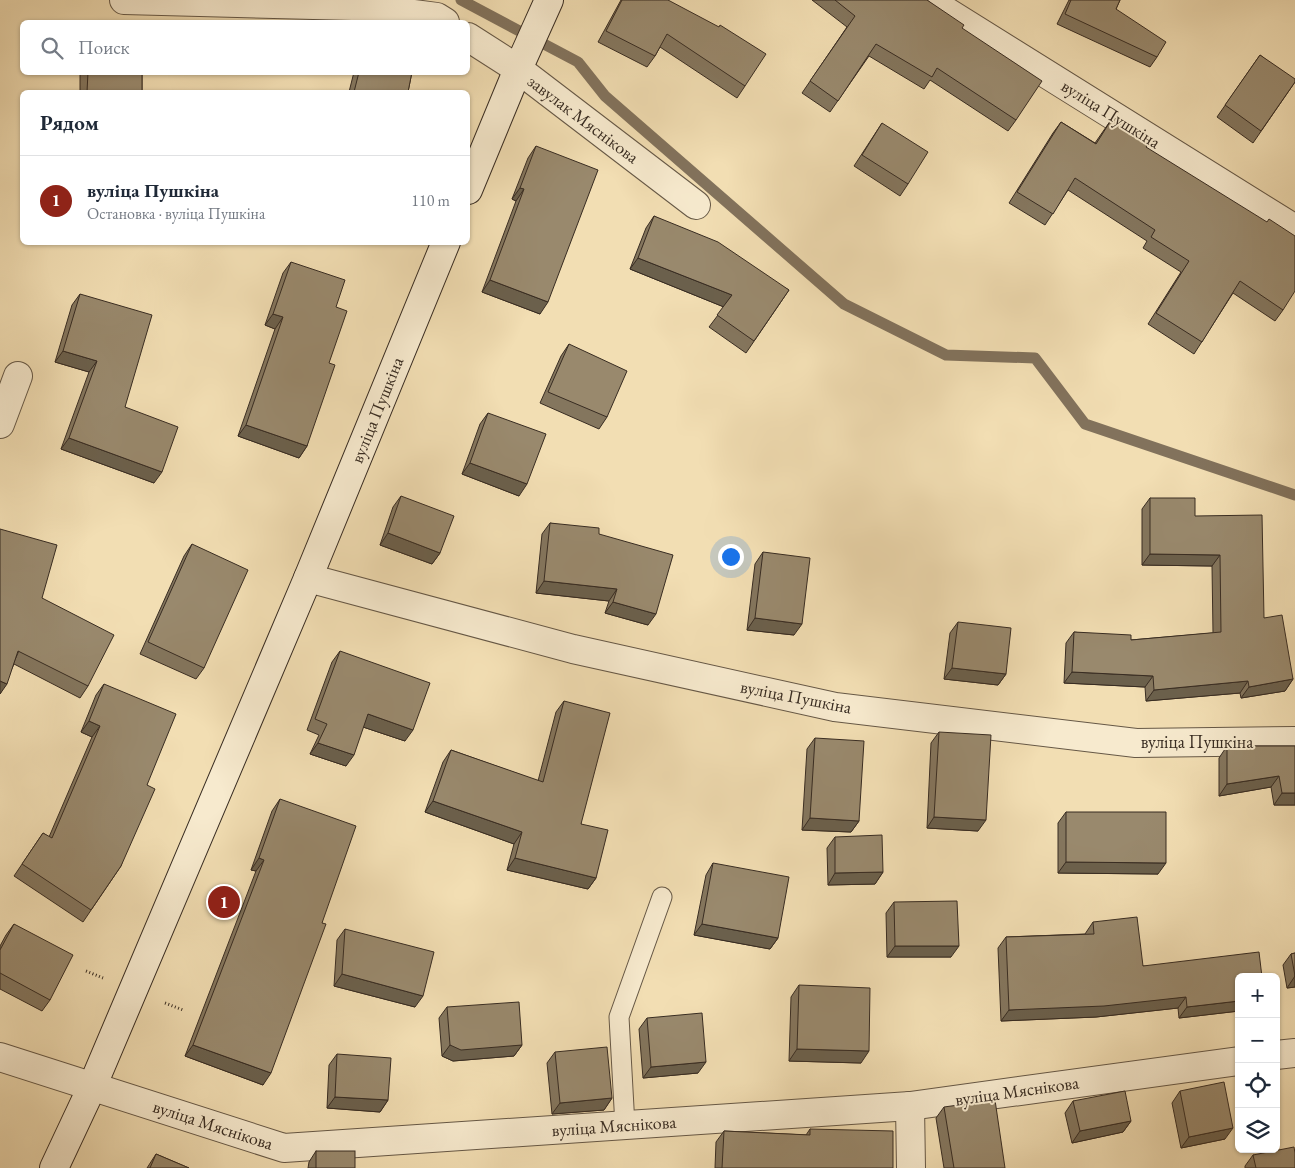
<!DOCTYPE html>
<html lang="ru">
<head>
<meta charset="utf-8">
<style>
	:root { --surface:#fff; --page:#f6f6f7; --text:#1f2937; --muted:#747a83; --line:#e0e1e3; --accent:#8f2418 }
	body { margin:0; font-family:"EB Garamond",serif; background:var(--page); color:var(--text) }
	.controls { position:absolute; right:15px; bottom:15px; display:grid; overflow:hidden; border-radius:8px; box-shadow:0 1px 4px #0004 }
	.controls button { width:45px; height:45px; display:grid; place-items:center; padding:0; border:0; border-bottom:1px solid var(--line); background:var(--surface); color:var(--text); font:25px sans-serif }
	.you { position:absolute; left:730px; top:556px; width:18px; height:18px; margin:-12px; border:4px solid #fff; border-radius:50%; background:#1a73e8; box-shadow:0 0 0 8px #1a73e833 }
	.badge { display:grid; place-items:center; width:32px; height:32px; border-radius:50%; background:var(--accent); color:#fff; font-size:16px; font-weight:700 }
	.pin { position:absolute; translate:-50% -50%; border:2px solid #fff; box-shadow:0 1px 5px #0006 }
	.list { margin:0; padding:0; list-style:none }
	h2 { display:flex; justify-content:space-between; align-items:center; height:65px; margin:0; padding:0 20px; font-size:21px }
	h2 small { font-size:16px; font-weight:400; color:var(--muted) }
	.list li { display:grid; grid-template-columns:32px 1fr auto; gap:15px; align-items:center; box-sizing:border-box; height:90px; padding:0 20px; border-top:1px solid var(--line) }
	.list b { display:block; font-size:19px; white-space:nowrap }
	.list p { margin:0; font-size:16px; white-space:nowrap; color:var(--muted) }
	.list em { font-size:16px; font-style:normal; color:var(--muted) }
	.icon { flex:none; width:28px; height:28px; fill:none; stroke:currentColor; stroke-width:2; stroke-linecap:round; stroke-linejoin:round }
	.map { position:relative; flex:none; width:1295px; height:1168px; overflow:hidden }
	.search { position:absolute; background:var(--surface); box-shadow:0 1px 4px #0004; left:20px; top:20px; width:450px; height:55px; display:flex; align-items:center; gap:12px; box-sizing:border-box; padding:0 18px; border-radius:8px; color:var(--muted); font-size:19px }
	.panel { position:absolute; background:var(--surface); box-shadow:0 1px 4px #0004; left:20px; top:90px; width:450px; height:155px; border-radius:8px }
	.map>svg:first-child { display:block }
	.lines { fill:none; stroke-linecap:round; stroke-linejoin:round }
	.stream { stroke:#82725c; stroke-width:11 }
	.service-casing { stroke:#665846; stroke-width:21 }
	.minor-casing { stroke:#665846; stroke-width:30 }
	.secondary-casing { stroke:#382c22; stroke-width:30 }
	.path { stroke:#382c22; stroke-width:3; stroke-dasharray:1 2.5; stroke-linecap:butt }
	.service { stroke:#f7eace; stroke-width:19 }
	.minor { stroke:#f7eace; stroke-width:28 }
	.secondary { stroke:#f7eace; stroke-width:28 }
	.wall { fill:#84765e; stroke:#382c22 }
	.shaded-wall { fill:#6b604c; stroke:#382c22 }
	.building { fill:#99896d; stroke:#382c22 }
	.labels { text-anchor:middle; stroke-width:4; stroke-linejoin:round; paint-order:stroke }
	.street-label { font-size:18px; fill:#382c22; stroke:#f7eace }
</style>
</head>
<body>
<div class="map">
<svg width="1295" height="1168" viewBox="0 0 1295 1168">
	<rect width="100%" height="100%" fill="#f2deb3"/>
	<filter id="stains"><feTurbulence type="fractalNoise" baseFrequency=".004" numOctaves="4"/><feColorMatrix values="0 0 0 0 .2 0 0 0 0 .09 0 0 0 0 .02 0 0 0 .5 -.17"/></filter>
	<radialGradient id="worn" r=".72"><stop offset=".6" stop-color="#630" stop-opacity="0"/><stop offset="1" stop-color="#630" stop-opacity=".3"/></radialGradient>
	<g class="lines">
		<polyline class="stream" points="461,0 578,62 605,96 844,304 946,355 1035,358 1085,424 1295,495"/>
		<defs>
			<polyline id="service" points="625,1126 619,1017 662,897"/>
			<g id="minor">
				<polyline points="124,0 353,6 437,17 445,22"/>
				<polyline points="928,0 1295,229"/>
				<polyline points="468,37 518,69 696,205"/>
				<polyline points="0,424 18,376"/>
				<polyline points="308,578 573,649 835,707 1136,743 1295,741"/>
				<polyline points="1276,1055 1295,1053"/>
				<polyline points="0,1057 284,1148 910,1106 1239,1061"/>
				<polyline points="910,1106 911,1168"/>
			</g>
			<g id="secondary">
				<polyline points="468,190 518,69 549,0"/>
				<polyline points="54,1168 92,1087 308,578 446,242"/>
			</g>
		</defs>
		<use href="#service" class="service-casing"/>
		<use href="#minor" class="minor-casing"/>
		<use href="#secondary" class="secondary-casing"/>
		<g class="path">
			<polyline points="86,971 103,978"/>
			<polyline points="165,1003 183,1010"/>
		</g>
		<use href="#service" class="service"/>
		<use href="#minor" class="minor"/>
		<use href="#secondary" class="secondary"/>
	</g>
	<g class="wall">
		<polygon points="621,0 668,0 745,86 737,98 660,47 655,56 647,67 598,42"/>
		<polygon points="812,0 927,0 962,28 1016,120 1008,131 930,80 924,89 869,56 830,112 802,93 847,27"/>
		<polygon points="1069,0 1120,0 1116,9 1157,57 1150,67 1057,24"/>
		<polygon points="1260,55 1295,82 1253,143 1217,117"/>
		<rect x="80" y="72" width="62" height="20"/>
		<polygon points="354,72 412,72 408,92 349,92"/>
		<polygon points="1113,117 1146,147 1283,310 1275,321 1233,293 1194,354 1148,324 1181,272 1143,248 1147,241 1068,190 1045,225 1009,203 1053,133 1061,122 1095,143"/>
		<polygon points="882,123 908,184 900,196 854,166"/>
		<polygon points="536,146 540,314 482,292 516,201 512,199 528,158"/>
		<polygon points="654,216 789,290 746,353 709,327 724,307 630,269 646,228"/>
		<polygon points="291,262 336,307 307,446 299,458 238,436 275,329 265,325 283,273"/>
		<polygon points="80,294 125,407 154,483 61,449 89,372 55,362 72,305"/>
		<polygon points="569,344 607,417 599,429 540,403 561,356"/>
		<polygon points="488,413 519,496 462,474 480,424"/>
		<polygon points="401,496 440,553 432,564 380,545 393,507"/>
		<polygon points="1150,498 1195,516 1264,618 1293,679 1285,691 1241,698 1240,693 1146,701 1145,687 1064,683 1066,643 1074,632 1131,640 1213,633 1212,566 1142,565 1142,509"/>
		<polygon points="550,523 599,534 648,625 605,613 609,601 536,593 542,534"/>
		<polygon points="192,544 204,668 196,679 140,654 184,556"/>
		<polygon points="763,552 794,635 747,630 755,564"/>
		<polygon points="42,598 88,686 80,698 14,664 0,694"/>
		<polygon points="958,622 1006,674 998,685 944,679 950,633"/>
		<polygon points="340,651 405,741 363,727 346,766 310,754 319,735 307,730 332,662"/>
		<polygon points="104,684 147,785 121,866 83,922 14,876 43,833 49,837 92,737 81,732 96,695"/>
		<polygon points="564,701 581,824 596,878 588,889 507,870 514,844 425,812 443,762 451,750 538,781 556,712"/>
		<polygon points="939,732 978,831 927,828 931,743"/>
		<polygon points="815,738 859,821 851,832 802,830 807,749"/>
		<polygon points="1227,746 1295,746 1295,805 1274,805 1271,787 1219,796 1219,758"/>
		<polygon points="280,799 322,923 263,1085 185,1056 256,871 251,870 272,811"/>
		<polygon points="1066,812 1158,874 1058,873 1058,823"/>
		<polygon points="835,837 883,872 875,884 828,885 827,848"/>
		<polygon points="713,863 778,938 770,949 694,935 706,875"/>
		<polygon points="894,902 951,957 887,957 886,913"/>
		<polygon points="1093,922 1143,966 1239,977 1239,1011 1179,1018 1178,1008 1096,1017 1001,1021 998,948 1006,937 1085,934"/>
		<polygon points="14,924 50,1000 42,1011 0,989 0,946 6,935"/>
		<polygon points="345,929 415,1007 334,986 337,940"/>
		<polygon points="1295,953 1295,987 1287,988 1283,965 1291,954"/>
		<polygon points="799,985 861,1063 789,1061 791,997"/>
		<polygon points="447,1007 522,1045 514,1056 453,1061 442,1056 439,1018"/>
		<polygon points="647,1018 698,1073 643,1078 639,1029"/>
		<polygon points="555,1052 612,1098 604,1110 552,1114 547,1063"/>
		<polygon points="337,1054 388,1100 380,1112 327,1108 329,1065"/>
		<polygon points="1180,1091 1225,1139 1181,1148 1172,1103"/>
		<polygon points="1073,1101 1131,1121 1123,1132 1072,1143 1065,1113"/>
		<polygon points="944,1107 1005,1168 944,1168 936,1118"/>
		<polygon points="810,1129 893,1168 715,1168 716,1142 724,1131 806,1135"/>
		<polygon points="316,1151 355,1168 308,1168 309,1162"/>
		<polygon points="156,1154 189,1168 147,1168"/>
		<polygon points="1253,1155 1295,1168 1245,1168 1245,1166"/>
	</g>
	<g class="shaded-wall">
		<polygon points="520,188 524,189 516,201 512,199"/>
		<polygon points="638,258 732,295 724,307 630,269"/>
		<polygon points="490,280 548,302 540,314 482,292"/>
		<polygon points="273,314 283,317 275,329 265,325"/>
		<polygon points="63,351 97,361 89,372 55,362"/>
		<polygon points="246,425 307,446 299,458 238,436"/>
		<polygon points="69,438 162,472 154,483 61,449"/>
		<polygon points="470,463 527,484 519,496 462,474"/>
		<polygon points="388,533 440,553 432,564 380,545"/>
		<polygon points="1150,554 1220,555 1212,566 1142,565"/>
		<polygon points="544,581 617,589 609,601 536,593"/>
		<polygon points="613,602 656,614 648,625 605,613"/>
		<polygon points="755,618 802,624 794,635 747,630"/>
		<polygon points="952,668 1006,674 998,685 944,679"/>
		<polygon points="1072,672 1153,676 1145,687 1064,683"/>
		<polygon points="1293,679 1285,691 1241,698 1249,687"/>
		<polygon points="0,681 7,684 0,694"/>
		<polygon points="1248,681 1240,693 1146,701 1154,690"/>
		<polygon points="368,714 413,730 405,741 360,726"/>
		<polygon points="89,721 100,726 92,737 81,732"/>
		<polygon points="318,743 354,755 346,766 310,754"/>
		<polygon points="1279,776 1271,787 1219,796 1227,784"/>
		<polygon points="1282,793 1295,793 1295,805 1274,805"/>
		<polygon points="433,801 522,832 514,844 425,812"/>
		<polygon points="934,817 986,820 978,831 927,828"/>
		<polygon points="810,818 859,821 851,832 802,830"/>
		<polygon points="259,858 264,860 256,871 251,870"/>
		<polygon points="515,858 596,878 588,889 507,870"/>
		<polygon points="1066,862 1166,863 1158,874 1058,873"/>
		<polygon points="883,872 875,884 828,885 835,873"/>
		<polygon points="702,924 778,938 770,949 694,935"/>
		<polygon points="895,946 959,946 951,957 887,957"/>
		<polygon points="342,974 423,996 415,1007 334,986"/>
		<polygon points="1295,976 1295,987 1287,988"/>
		<polygon points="1186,997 1178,1008 1096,1017 1001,1021 1009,1010"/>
		<polygon points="1239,1001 1239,1011 1179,1018 1187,1007"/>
		<polygon points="193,1045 271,1073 263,1085 185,1056"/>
		<polygon points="450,1045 522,1045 514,1056 453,1061 442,1056"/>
		<polygon points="797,1049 869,1051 861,1063 789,1061"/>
		<polygon points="706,1062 698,1073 643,1078 651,1067"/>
		<polygon points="335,1097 388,1100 380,1112 327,1108"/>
		<polygon points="612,1098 604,1110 552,1114 560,1103"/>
		<polygon points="1131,1121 1123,1132 1072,1143 1080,1131"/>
		<polygon points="1233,1128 1225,1139 1181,1148 1189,1137"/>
	</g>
	<g class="building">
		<polygon points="622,0 668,0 719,27 720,25 766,54 745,86 667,34 655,56 606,31"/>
		<polygon points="835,0 927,0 964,25 962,28 1042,81 1016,120 937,68 932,77 876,44 838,101 810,81 855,16"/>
		<polygon points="1071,0 1120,0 1116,9 1166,42 1157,57 1065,14"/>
		<polygon points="1260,55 1295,79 1295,82 1261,131 1225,105"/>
		<polygon points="88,72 142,72 142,92 87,92"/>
		<polygon points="359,72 412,72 408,92 354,92"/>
		<polygon points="1113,117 1150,141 1146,147 1267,222 1269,219 1295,236 1295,291 1283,310 1240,281 1202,342 1156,313 1189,261 1151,237 1155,230 1075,178 1053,214 1017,192 1061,122 1096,144"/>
		<polygon points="882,123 928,152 908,184 862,155"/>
		<polygon points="536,146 598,170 548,302 490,280 524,189 520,188"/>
		<polygon points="654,216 718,242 789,290 754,341 717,315 732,295 638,258"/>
		<polygon points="291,262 345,280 336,307 347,311 329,363 335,365 307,446 246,425 283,317 273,314"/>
		<polygon points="80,294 152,315 125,407 178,427 162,472 69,438 97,361 63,351"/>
		<polygon points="569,344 627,371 607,417 548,392"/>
		<polygon points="488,413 546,434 527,484 470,463"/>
		<polygon points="401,496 454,516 440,553 388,533"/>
		<polygon points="1150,498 1195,498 1195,516 1262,515 1264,618 1282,615 1293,679 1249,687 1248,681 1154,690 1153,676 1072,672 1074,632 1131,635 1131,640 1221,632 1220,555 1150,554"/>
		<polygon points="550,523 599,528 599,534 673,555 656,614 613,602 617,589 544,581"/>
		<polygon points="0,529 57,545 42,598 114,635 88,686 18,651 7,684 0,681"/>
		<polygon points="192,544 248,570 204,668 148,642"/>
		<polygon points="763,552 810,558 802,624 755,618"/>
		<polygon points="958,622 1011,628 1006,674 952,668"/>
		<polygon points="340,651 430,683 413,730 368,714 354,755 318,743 327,724 315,719"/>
		<polygon points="104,684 176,714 147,785 155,789 121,866 91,910 22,864 43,833 52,838 100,726 89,721"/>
		<polygon points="564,701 610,713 581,824 608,830 596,878 515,858 522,832 433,801 451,750 543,782"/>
		<polygon points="939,732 991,735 986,820 934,817"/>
		<polygon points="815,738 864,741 859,821 810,818"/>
		<polygon points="1227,746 1295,746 1295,793 1282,793 1279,776 1227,784"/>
		<polygon points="280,799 356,826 322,923 326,924 271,1073 193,1045 264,860 259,858"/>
		<polygon points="1066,812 1166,812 1166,863 1066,862"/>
		<polygon points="882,835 883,872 835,873 835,837"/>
		<polygon points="713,863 789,877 778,938 702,924"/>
		<polygon points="957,901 959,946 895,946 894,902"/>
		<polygon points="1137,917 1143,966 1259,952 1262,977 1239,977 1239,1001 1187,1007 1186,997 1104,1006 1009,1010 1006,937 1094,934 1093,922"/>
		<polygon points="14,924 73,955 50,1000 0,973 0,950"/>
		<polygon points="345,929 434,952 423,996 342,974"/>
		<polygon points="1295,953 1295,976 1291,954"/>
		<polygon points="799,985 870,988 869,1051 797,1049"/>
		<polygon points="519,1002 522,1045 461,1050 450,1045 447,1007"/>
		<polygon points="702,1013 706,1062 651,1067 647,1018"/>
		<polygon points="607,1047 612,1098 560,1103 555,1052"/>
		<polygon points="337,1054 391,1058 388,1100 335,1097"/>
		<polygon points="1224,1082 1233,1128 1189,1137 1180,1091"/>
		<polygon points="1125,1091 1131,1121 1080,1131 1073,1101"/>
		<polygon points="995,1100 1005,1168 954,1168 944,1107"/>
		<polygon points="810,1129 893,1131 893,1168 722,1168 724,1131 810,1135"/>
		<polygon points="1294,1147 1295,1153 1295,1168 1256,1168 1253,1155"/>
		<rect x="316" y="1151" width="39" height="17"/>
		<polygon points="156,1154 189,1168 150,1168"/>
	</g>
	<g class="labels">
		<g class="street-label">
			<text transform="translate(1111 114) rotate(32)" y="6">вуліца Пушкіна</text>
			<text transform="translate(583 119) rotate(37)" y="6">завулак Мяснікова</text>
			<text transform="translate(377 410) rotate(-68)" y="6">вуліца Пушкіна</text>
			<text transform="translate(796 697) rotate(11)" y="6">вуліца Пушкіна</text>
			<text x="1197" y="748">вуліца Пушкіна</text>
			<text transform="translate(1017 1091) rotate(-8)" y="6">вуліца Мяснікова</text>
			<text transform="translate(213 1125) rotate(18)" y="6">вуліца Мяснікова</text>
			<text transform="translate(614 1126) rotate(-4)" y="6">вуліца Мяснікова</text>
		</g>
	</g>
	<rect width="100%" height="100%" filter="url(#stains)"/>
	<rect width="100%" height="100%" fill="url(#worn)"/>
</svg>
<div class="controls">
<button>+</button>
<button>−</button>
<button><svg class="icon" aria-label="locate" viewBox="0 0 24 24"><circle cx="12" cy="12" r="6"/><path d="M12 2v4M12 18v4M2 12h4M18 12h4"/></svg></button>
<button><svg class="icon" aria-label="layers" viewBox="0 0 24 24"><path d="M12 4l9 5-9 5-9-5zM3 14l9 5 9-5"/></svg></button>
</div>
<div class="you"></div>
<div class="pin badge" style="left:224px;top:902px">1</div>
<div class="search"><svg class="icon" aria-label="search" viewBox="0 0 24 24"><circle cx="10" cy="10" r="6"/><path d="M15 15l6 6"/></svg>Поиск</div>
<section class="panel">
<h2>Рядом<small></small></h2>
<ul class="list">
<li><span class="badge">1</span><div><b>вуліца Пушкіна</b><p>Остановка · вуліца Пушкіна</p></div><em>110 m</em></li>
</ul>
</section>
</div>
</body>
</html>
